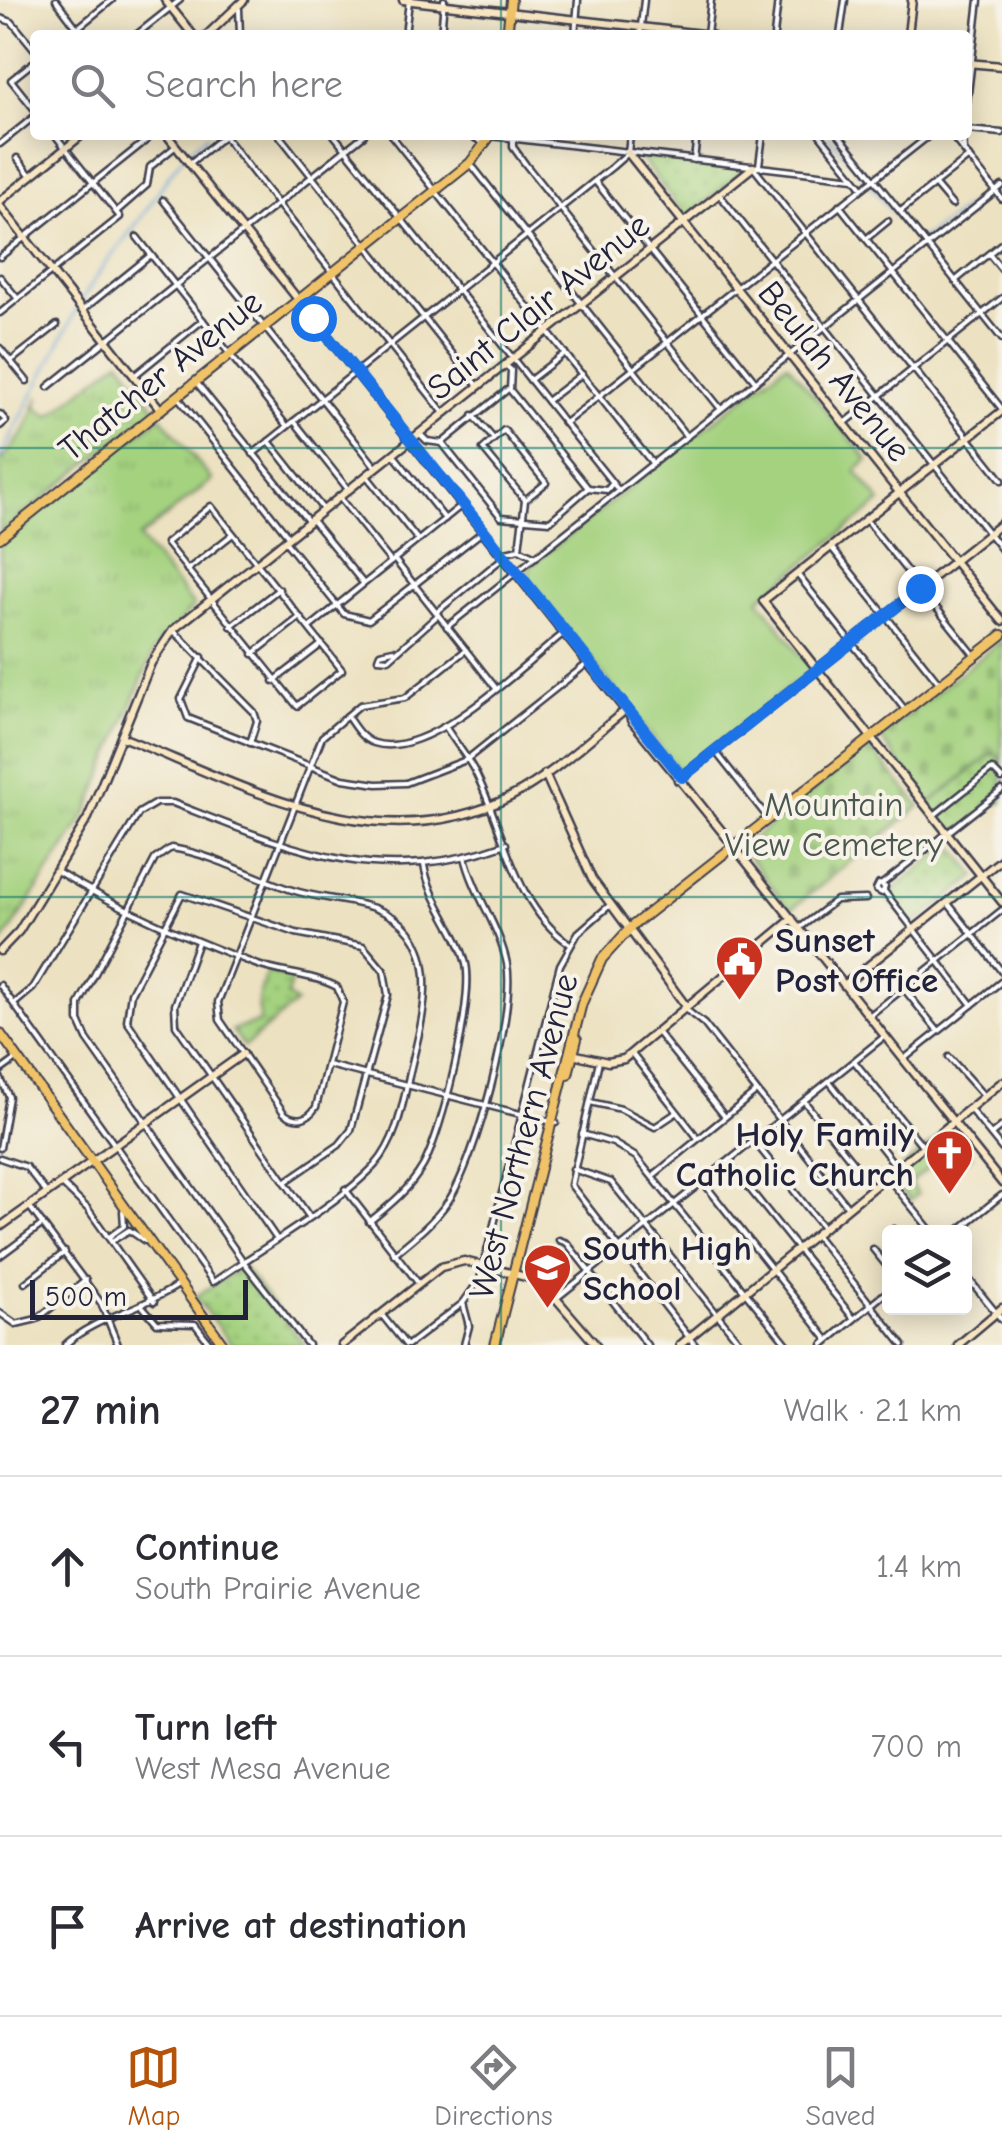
<!DOCTYPE html>
<html lang="en">
<head>
<meta charset="utf-8">
<style>
	:root { --surface:#fff; --page:#f7f7f7; --text:#2b2b33; --muted:#7c7c81; --line:#e1e1e2; --accent:#b45309 }
	body { margin:0; font-family:"Comic Neue",sans-serif; background:var(--page); color:var(--text) }
	.controls { position:absolute; right:30px; bottom:30px; display:grid; overflow:hidden; border-radius:10px; box-shadow:0 5px 25px #0003 }
	.controls button { width:90px; height:90px; display:grid; place-items:center; padding:0; border:0; border-bottom:2px solid var(--line); background:var(--surface); color:var(--text); font:50px sans-serif }
	.scale { position:absolute; left:30px; bottom:25px; width:218px; box-sizing:border-box; padding-left:10px; border:5px solid #22223b; border-top:0; font-size:28px; line-height:35px; white-space:nowrap; color:#22223b; -webkit-text-stroke:8px #f7f3e8; paint-order:stroke }
	.stop { position:absolute; width:30px; height:30px; margin:-22px; border:8px solid #1a73e8; border-radius:50%; background:#fff }
	.stop.end { background:#1a73e8; border-color:#fff; box-shadow:0 2px 10px #0008 }
	.list { margin:0; padding:0; list-style:none }
	h2 { display:flex; justify-content:space-between; align-items:center; height:130px; margin:0; padding:0 40px; font-size:42px }
	h2 small { font-size:32px; font-weight:400; color:var(--muted) }
	.list li { display:grid; grid-template-columns:65px 1fr auto; gap:30px; align-items:center; box-sizing:border-box; height:180px; padding:0 40px; border-top:2px solid var(--line) }
	.list b { display:block; font-size:38px; white-space:nowrap }
	.list p { margin:0; font-size:32px; white-space:nowrap; color:var(--muted) }
	.list em { font-size:32px; font-style:normal; color:var(--muted) }
	.icon { flex:none; width:55px; height:55px; fill:none; stroke:currentColor; stroke-width:2; stroke-linecap:round; stroke-linejoin:round }
	.map { position:relative; flex:none; width:1002px; height:1345px; overflow:hidden }
	.search { position:absolute; background:var(--surface); box-shadow:0 5px 25px #0003; left:30px; right:30px; top:30px; height:110px; display:flex; align-items:center; gap:25px; box-sizing:border-box; padding:0 35px; border-radius:10px; color:var(--muted); font-size:38px }
	.sheet { height:670px; background:var(--surface) }
	nav { display:flex; justify-content:space-around; align-items:center; box-sizing:border-box; height:140px; border-top:2px solid var(--line); background:var(--surface); font-size:28px; color:var(--muted) }
	nav a { display:grid; justify-items:center; gap:5px }
	nav .on { color:var(--accent) }
	.map>svg:first-child { display:block }
	.grass { fill:url(#grass-tufts); stroke:#637a5d; stroke-width:2.5 }
	.cemetery { fill:url(#cemetery-stones); stroke:#637a5d; stroke-width:2.5 }
	.park { fill:url(#park-dots); stroke:#637a5d; stroke-width:2.5 }
	.pitch { fill:#a4d27f; stroke:#637a5d; stroke-width:2.5 }
	.lines { fill:none; stroke-linecap:round; stroke-linejoin:round }
	.stream { stroke:#67a5d9; stroke-width:2.5 }
	.street-casing { stroke:#403f4f; stroke-width:9 }
	.secondary-casing { stroke:#403f4f; stroke-width:11 }
	.primary-casing { stroke:#403f4f; stroke-width:12 }
	.street { stroke:#fff; stroke-width:4 }
	.secondary { stroke:#f9e7c3; stroke-width:6 }
	.primary { stroke:#f1c369; stroke-width:8 }
	.route { stroke:#1a73e8; stroke-width:12 }
	.grid { fill:none; stroke:#0f766e; stroke-width:2.5; stroke-opacity:0.55 }
	.labels { text-anchor:middle; stroke-width:8; stroke-linejoin:round; paint-order:stroke }
	.street-label { font-size:35px; fill:#22223b; stroke:#f7f3e8 }
	.park-label { font-size:35px; fill:#49574f; stroke:#f7f3e8 }
	.poi-label { font-size:35px; font-weight:bold; fill:#22223b; stroke:#f7f3e8; text-anchor:start }
</style>
</head>
<body>
<div class="map">
<svg width="1002" height="1345" viewBox="0 0 1002 1345">
	<defs>
		<pattern id="grass-tufts" width="24" height="20" patternUnits="userSpaceOnUse" patternTransform="scale(2.5)"><rect width="24" height="20" fill="#a4d27f"/><path d="M3 7l-1-3M5 7V3M7 7l1-3M15 17l-1-3M17 17v-4M19 17l1-3" fill="none" stroke="#8db46f"/></pattern>
		<pattern id="cemetery-stones" width="16" height="16" patternUnits="userSpaceOnUse" patternTransform="scale(2.5)"><rect width="16" height="16" fill="#a4d27f"/><path d="M2 7V4a2 2 0 0 1 4 0v3zM10 15v-3a2 2 0 0 1 4 0v3z" fill="#8db46f"/></pattern>
		<pattern id="park-dots" width="8" height="8" patternUnits="userSpaceOnUse" patternTransform="scale(2.5)"><rect width="8" height="8" fill="#a4d27f"/><path d="M2 2h.1M6 6h.1" fill="none" stroke="#8db46f" stroke-width="1.8" stroke-linecap="round"/></pattern>
	</defs>
	<rect width="100%" height="100%" fill="#f7f3e8"/>
	<filter id="ink" filterUnits="userSpaceOnUse"><feTurbulence type="fractalNoise" baseFrequency=".01" numOctaves="2"/><feDisplacementMap in="SourceGraphic" scale="20" xChannelSelector="R" yChannelSelector="G"/><feConvolveMatrix kernelMatrix="1 2 1 2 8 2 1 2 1" color-interpolation-filters="sRGB"/></filter>
	<filter id="wash" filterUnits="userSpaceOnUse"><feTurbulence type="fractalNoise" baseFrequency=".0048" numOctaves="4" result="noise"/><feDisplacementMap in="SourceGraphic" scale="40" xChannelSelector="R" yChannelSelector="G"/><feGaussianBlur stdDeviation="2.25" result="paint"/><feColorMatrix in="noise" values="0 0 0 0 0 0 0 0 0 0 0 0 0 0 0 0 0 1.4 0 .05"/><feComposite in="paint" operator="in"/></filter>
	<g filter="url(#wash)">
		<rect width="100%" height="100%" fill="#ece1c0"/>
		<g class="grass">
			<polygon points="120,360 156,409 0,533 0,457 3,459 24,432 39,397 36,408 50,416"/>
			<polygon points="161,416 212,480 139,538 194,606 154,650 87,813 0,947 0,545"/>
			<polygon points="947,1131 972,1156 950,1174 938,1161 910,1183 918,1194 910,1201 891,1177"/>
		</g>
		<g class="cemetery">
			<polygon points="1002,640 1002,762 994,752 929,804 880,737"/>
			<polygon points="869,747 920,806 790,910 748,856 749,842"/>
		</g>
		<g class="park">
			<polygon points="639,156 745,168 746,169 686,217"/>
			<polygon points="994,752 1002,762 1002,803 995,803 958,839 929,804"/>
			<polygon points="951,843 976,876 914,925 885,896"/>
			<polygon points="267,971 292,978 287,996 296,1003 244,1047 232,1030 260,1022 258,999"/>
			<polygon points="242,1266 305,1345 232,1345 195,1297"/>
		</g>
		<polygon class="pitch" points="787,363 868,460 856,471 881,502 759,599 812,670 680,772 528,579 530,566"/>
		<g class="lines">
			<g class="stream">
				<polyline points="828,135 915,239 925,237 984,195"/>
				<path d="M81 302C98 270 119 248 140 219 162 189 176 156 208 135"/>
				<polyline points="0,458 77,309"/>
			</g>
		</g>
	</g>
	<g filter="url(#ink)">
		<g class="lines">
			<defs>
				<g id="street">
					<polyline points="56,0 77,28"/>
					<polyline points="239,9 240,35"/>
					<polyline points="0,18 12,22 35,50"/>
					<polyline points="69,35 112,0"/>
					<polyline points="136,35 180,0"/>
					<polyline points="405,35 409,1"/>
					<polyline points="441,35 444,0"/>
					<polyline points="575,35 578,0"/>
					<polyline points="640,35 644,0"/>
					<polyline points="707,35 711,0"/>
					<polyline points="774,35 778,0"/>
					<polyline points="840,35 845,0"/>
					<polyline points="35,61 11,80 35,110"/>
					<polyline points="967,102 979,0"/>
					<polyline points="967,130 1002,133"/>
					<polyline points="279,135 478,386"/>
					<polyline points="334,135 619,491"/>
					<polyline points="391,135 653,464"/>
					<polyline points="470,135 483,143"/>
					<polyline points="482,135 854,178"/>
					<polyline points="820,135 861,186"/>
					<polyline points="839,135 1002,339"/>
					<polyline points="951,135 1002,199"/>
					<polyline points="963,135 964,150"/>
					<polyline points="224,136 444,413"/>
					<polyline points="513,140 513,147 526,165 720,408"/>
					<polyline points="0,144 35,116"/>
					<polyline points="17,158 31,176"/>
					<polyline points="694,160 697,135"/>
					<polyline points="190,163 225,135"/>
					<polyline points="470,163 687,437"/>
					<polyline points="759,165 763,135"/>
					<polyline points="753,167 1002,480"/>
					<polyline points="595,181 756,382"/>
					<polyline points="935,185 952,205"/>
					<polyline points="719,194 1002,550"/>
					<polyline points="163,200 375,466"/>
					<polyline points="839,205 1002,409"/>
					<polyline points="902,210 969,157"/>
					<polyline points="116,212 147,185 150,167 176,146"/>
					<polyline points="137,237 286,425"/>
					<polyline points="866,239 888,221"/>
					<polyline points="989,254 1002,270"/>
					<polyline points="0,257 153,135"/>
					<polyline points="0,277 18,299"/>
					<polyline points="955,281 1002,243"/>
					<polyline points="84,309 151,255"/>
					<polyline points="0,313 120,217 55,135"/>
					<polyline points="0,348 27,381"/>
					<polyline points="11,361 57,325"/>
					<polyline points="505,365 511,370 510,390 588,488"/>
					<polyline points="134,376 203,320"/>
					<polyline points="530,380 565,353"/>
					<polyline points="196,382 308,521"/>
					<polyline points="48,387 364,135"/>
					<polyline points="178,397 289,537"/>
					<polyline points="547,401 582,374"/>
					<polyline points="0,414 6,421 0,426"/>
					<polyline points="473,415 493,438"/>
					<polyline points="294,421 347,488"/>
					<polyline points="565,423 930,135"/>
					<polyline points="845,423 1002,298"/>
					<polyline points="419,433 427,441 442,443 501,517 550,521 588,488 607,490 612,484"/>
					<polyline points="269,441 322,508"/>
					<polyline points="442,443 507,390"/>
					<polyline points="253,454 612,167 628,153 630,135"/>
					<polyline points="393,454 445,519"/>
					<polyline points="366,475 418,540"/>
					<polyline points="339,497 391,562"/>
					<polygon points="211,506 342,670 297,706 166,543"/>
					<polyline points="311,519 363,583"/>
					<polyline points="866,520 975,656"/>
					<polyline points="284,540 344,614 369,620 482,532"/>
					<polyline points="831,547 940,684"/>
					<polyline points="519,549 525,500 546,483 504,430 483,449 525,500"/>
					<polyline points="501,553 519,549 536,557"/>
					<polyline points="394,559 495,687"/>
					<polyline points="187,570 233,534"/>
					<polyline points="797,574 906,711"/>
					<polyline points="438,611 504,557"/>
					<polyline points="231,626 279,589"/>
					<polyline points="310,627 462,505"/>
					<polyline points="447,627 1002,186"/>
					<polyline points="173,630 254,712 257,721 250,743"/>
					<polyline points="394,650 380,653 378,658 389,659 438,615"/>
					<polyline points="253,654 300,617"/>
					<polyline points="202,657 181,699 188,718 343,779 377,784 406,783 466,760 588,663"/>
					<polyline points="274,681 322,644"/>
					<path d="M347 716C354 726 361 739 374 743 429 761 523 665 564 633"/>
					<path d="M445 726C456 744 471 761 479 780 505 835 516 908 570 944"/>
					<polyline points="715,751 768,818"/>
					<polyline points="933,816 992,769 1002,779"/>
					<path d="M57 871C120 910 186 937 255 964 281 974 313 974 337 987L343 1002 316 1107C308 1120 296 1122 284 1113L220 1020 218 1002 322 737 360 705 405 698 466 650"/>
					<polygon points="879,884 885,887 882,893 876,890"/>
					<polyline points="882,884 1002,790"/>
					<polyline points="884,891 972,1005"/>
					<polyline points="947,902 1002,972"/>
					<polyline points="801,927 836,900 866,899"/>
					<polyline points="198,942 175,1005 176,1025 308,1215"/>
					<path d="M0 985 213 1282 215 1281C259 1250 342 1202 375 1165 400 1137 404 1094 413 1059 426 1006 444 932 374 908 348 899 319 899 292 890 253 877 212 854 171 848L155 859 79 1004V1021L87 1039 243 1261 308 1345"/>
					<polyline points="904,989 938,1031"/>
					<path d="M14 1004 33 988 139 813 156 803H173C291 849 378 890 506 844"/>
					<polyline points="684,1008 704,1024 847,1206"/>
					<polyline points="869,1016 1002,910"/>
					<polyline points="658,1033 725,1117"/>
					<polyline points="632,1054 697,1137"/>
					<polyline points="949,1057 984,1096"/>
					<polyline points="904,1059 1002,981"/>
					<polyline points="599,1061 571,1185 695,1345"/>
					<polyline points="854,1061 921,1144"/>
					<polyline points="328,1065 556,1123"/>
					<polyline points="0,1071 18,1058"/>
					<polyline points="0,1077 9,1097 0,1148"/>
					<polyline points="829,1081 895,1165"/>
					<polyline points="804,1101 871,1185"/>
					<polyline points="590,1102 621,1109 655,1127 676,1113"/>
					<polyline points="969,1108 1002,1149"/>
					<polyline points="582,1134 613,1143 636,1157 788,1345"/>
					<polyline points="991,1135 1002,1126"/>
					<polyline points="754,1141 822,1226"/>
					<polyline points="0,1158 26,1167 46,1192"/>
					<polyline points="728,1162 854,1319"/>
					<polyline points="573,1169 611,1182 742,1345"/>
					<polyline points="655,1174 756,1092"/>
					<polyline points="888,1178 932,1232"/>
					<polyline points="703,1182 828,1340"/>
					<polyline points="61,1183 88,1209 154,1302"/>
					<polyline points="345,1189 419,1284"/>
					<polyline points="29,1206 101,1303 118,1345"/>
					<path d="M369 1222C390 1205 409 1190 423 1166 442 1133 474 1001 466 964 457 928 430 902 424 865"/>
					<polyline points="894,1229 897,1232"/>
					<polyline points="956,1232 1002,1195"/>
					<polyline points="109,1237 124,1226 123,1211"/>
					<polyline points="817,1237 903,1345"/>
					<polyline points="276,1238 127,1021 131,993 182,894 296,933 363,946 384,971 388,995 351,1130 339,1145 285,1182"/>
					<polyline points="559,1240 567,1243 647,1345"/>
					<polyline points="112,1241 129,1230 145,1241"/>
					<polyline points="873,1249 890,1270"/>
					<path d="M394 1254C415 1237 434 1222 449 1200 476 1159 516 1012 507 964 499 925 474 895 465 857"/>
					<polyline points="0,1256 43,1224"/>
					<polyline points="964,1273 1002,1320"/>
					<polyline points="25,1283 65,1252"/>
					<polyline points="558,1297 885,1036"/>
					<polyline points="463,1303 469,1326 464,1345"/>
					<polyline points="143,1307 157,1323 195,1324 211,1345"/>
					<polyline points="0,1313 16,1324 37,1319 86,1280"/>
					<polyline points="381,1314 406,1345"/>
					<path d="M65 1345C93 1318 143 1309 178 1285"/>
					<polyline points="408,1345 463,1303 480,1279 560,965 578,933 610,905"/>
					<polyline points="823,1345 890,1289"/>
				</g>
				<g id="secondary">
					<polyline points="165,0 193,35"/>
					<polyline points="403,0 711,35"/>
					<polyline points="207,35 244,0"/>
					<polyline points="908,35 912,0"/>
					<polyline points="967,63 1002,66"/>
					<polyline points="167,135 1002,1183"/>
					<polyline points="628,153 1002,621"/>
					<polyline points="0,201 82,135"/>
					<polyline points="0,206 161,410"/>
					<polyline points="1002,411 763,601 1002,902"/>
					<polyline points="631,720 733,845"/>
					<path d="M122 737C247 787 379 864 512 796 554 774 590 738 627 709"/>
					<polyline points="545,774 592,879 686,1006"/>
					<polyline points="678,780 1002,523"/>
					<polyline points="0,951 19,931 88,818 151,663 173,630 753,167"/>
					<polyline points="844,985 1002,859"/>
					<polyline points="572,1054 608,1062 624,1059 792,919"/>
					<polyline points="0,1227 243,1054"/>
					<polyline points="342,1345 441,1267 464,1261 541,1281 596,1345"/>
					<polyline points="680,1345 1002,1082"/>
					<polyline points="958,1345 1002,1308"/>
				</g>
				<g id="primary">
					<polyline points="507,35 511,0"/>
					<polyline points="0,538 470,163 491,135"/>
					<polyline points="0,1033 224,1345"/>
					<polyline points="568,1074 577,1039"/>
					<polyline points="495,1345 582,1003 602,959 632,926 1002,635"/>
				</g>
			</defs>
			<use href="#street" class="street-casing"/>
			<use href="#secondary" class="secondary-casing"/>
			<use href="#primary" class="primary-casing"/>
			<use href="#street" class="street"/>
			<use href="#secondary" class="secondary"/>
			<use href="#primary" class="primary"/>
		</g>
	</g>
	<g class="lines" filter="url(#ink)">
		<polyline class="route" points="313,318 682,777 920,588"/>
	</g>
	<path class="grid" d="M501 0V35M501 135V1345M0 448H1002M0 897H1002"/>
	<defs>
		<symbol id="civic-pin" viewBox="-11 -11 22 30"><path d="M0 17L-7.5 6A9.5 9.5 0 1 1 7.5 6Z" fill="#c8321e" stroke="#f7f3e8"/><path d="M-.6-6.5H3V-4.5H.6V-3L4-1V1h2V6H-6V1h2V-1L-.6-3ZM-1.2 2.5V6h2.4V2.5Z" fill="#fff"/></symbol>
		<symbol id="church-pin" viewBox="-11 -11 22 30"><path d="M0 17L-7.5 6A9.5 9.5 0 1 1 7.5 6Z" fill="#c8321e" stroke="#f7f3e8"/><path d="M-1.2-6h2.4v3.5h3.3v2.4h-3.3V6h-2.4V-.1h-3.3v-2.4h3.3Z" fill="#fff"/></symbol>
		<symbol id="school-pin" viewBox="-11 -11 22 30"><path d="M0 17L-7.5 6A9.5 9.5 0 1 1 7.5 6Z" fill="#c8321e" stroke="#f7f3e8"/><path d="M0-5L7-2L0 1L-7-2ZM-4 1L0 2.5L4 1V4Q0 6-4 4Z" fill="#fff"/></symbol>
	</defs>
	<g fill-rule="evenodd">
		<use href="#civic-pin" x="712" y="932" width="55" height="75"/>
		<use href="#church-pin" x="922" y="1126" width="55" height="75"/>
		<use href="#school-pin" x="520" y="1240" width="55" height="75"/>
	</g>
	<g class="labels">
		<g class="street-label">
			<text transform="translate(538 306) rotate(-39)" y="12">Saint Clair Avenue</text>
			<text transform="translate(835 371) rotate(51)" y="12">Beulah Avenue</text>
			<text transform="translate(160 375) rotate(-39)" y="12">Thatcher Avenue</text>
			<text transform="translate(523 1136) rotate(-75)" y="12">West Northern Avenue</text>
		</g>
		<g class="park-label">
			<text x="834" y="816">Mountain<tspan x="834" dy="40">View Cemetery</tspan></text>
		</g>
		<g class="poi-label">
			<text x="775" y="952">Sunset<tspan x="775" dy="40">Post Office</tspan></text>
			<text x="914" y="1146" text-anchor="end">Holy Family<tspan x="914" dy="40">Catholic Church</tspan></text>
			<text x="583" y="1260">South High<tspan x="583" dy="40">School</tspan></text>
		</g>
	</g>
</svg>
<div class="controls">
<button><svg class="icon" aria-label="layers" viewBox="0 0 24 24"><path d="M12 4l9 5-9 5-9-5zM3 14l9 5 9-5"/></svg></button>
</div>
<div class="scale">500 m</div>
<div class="stop" style="left:313px;top:318px"></div>
<div class="stop end" style="left:920px;top:588px"></div>
<div class="search"><svg class="icon" aria-label="search" viewBox="0 0 24 24"><circle cx="10" cy="10" r="6"/><path d="M15 15l6 6"/></svg>Search here</div>
</div>
<section class="sheet">
<h2>27 min<small>Walk · 2.1 km</small></h2>
<ul class="list">
<li><svg class="icon" aria-label="ahead" viewBox="0 0 24 24"><path d="M12 20V5M6 11l6-6 6 6"/></svg><div><b>Continue</b><p>South Prairie Avenue</p></div><em>1.4 km</em></li>
<li><svg class="icon" aria-label="left" viewBox="0 0 24 24"><path d="M17 20v-9H6M10 6l-5 5 5 5"/></svg><div><b>Turn left</b><p>West Mesa Avenue</p></div><em>700 m</em></li>
<li><svg class="icon" aria-label="arrive" viewBox="0 0 24 24"><path d="M6 21V4h12l-3 4 3 4H6"/></svg><div><b>Arrive at destination</b></div></li>
</ul>
</section>
<nav>
<a class="on"><svg class="icon" aria-label="map" viewBox="0 0 24 24"><path d="M3 6l6-2 6 2 6-2v14l-6 2-6-2-6 2zM9 4v14M15 6v14"/></svg>Map</a>
<a><svg class="icon" aria-label="directions" viewBox="0 0 24 24"><path d="M12 3l9 9-9 9-9-9zM9 14v-3h6M13 9l2 2-2 2"/></svg>Directions</a>
<a><svg class="icon" aria-label="saved" viewBox="0 0 24 24"><path d="M7 4h10v16l-5-4-5 4z"/></svg>Saved</a>
</nav>
</body>
</html>
